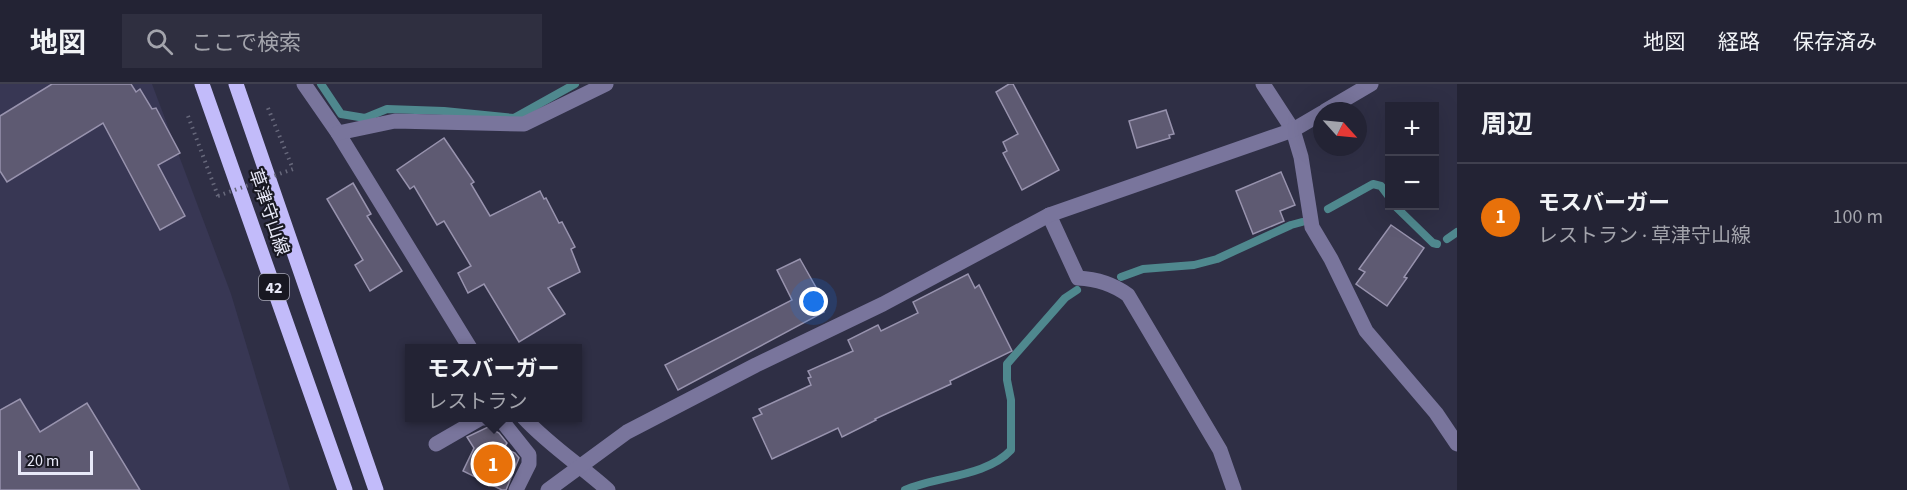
<!DOCTYPE html>
<html lang="ja">
<head>
<meta charset="utf-8">
<style>
	:root { --surface:#232334; --page:#2f2f40; --text:#f1f3f6; --muted:#a3a4ac; --line:#40404f; --accent:#ea8dfd }
	body { margin:0; font-family:"Source Sans 3","Noto Sans JP",sans-serif; background:var(--page); color:var(--text) }
	.controls { position:absolute; right:18px; top:18px; display:grid; overflow:hidden; border-radius:0px; box-shadow:0 6px 24px #0002 }
	.controls button { width:54px; height:54px; display:grid; place-items:center; padding:0; border:0; border-bottom:2px solid var(--line); background:var(--surface); color:var(--text); font:30px sans-serif }
	.compass { position:absolute; left:1313px; top:18px; width:54px; height:54px; border-radius:50%; background:var(--surface); box-shadow:0 6px 24px #0002; rotate:117deg }
	.scale { position:absolute; left:18px; bottom:15px; width:75px; box-sizing:border-box; padding-left:6px; border:3px solid #e8e9f8; border-top:0; font-size:16px; line-height:21px; white-space:nowrap; color:#e8e9f8; -webkit-text-stroke:4px #181822; paint-order:stroke }
	.you { position:absolute; left:814px; top:218px; width:21px; height:21px; margin:-15px; border:4px solid #fff; border-radius:50%; background:#1a73e8; box-shadow:0 0 0 9px #1a73e833 }
	.badge { display:grid; place-items:center; width:39px; height:39px; border-radius:50%; background:var(--accent); color:#fff; font-size:20px; font-weight:700 }
	.pin { position:absolute; translate:-50% -50%; border:3px solid #fff; box-shadow:0 2px 6px #0006 }
	.popup { position:absolute; left:405px; top:260px; width:177px; height:78px; box-sizing:border-box; display:grid; place-content:center; border-radius:0px; background:var(--surface); filter:drop-shadow(0 2px 4px #0005); font-size:20px; white-space:nowrap; color:var(--muted) }
	.popup b { font-size:22px; color:var(--text) }
	.popup::after { content:''; position:absolute; left:50%; top:100%; margin-left:-12px; border:12px solid transparent; border-top-color:var(--surface) }
	.list { margin:0; padding:0; list-style:none }
	h2 { display:flex; justify-content:space-between; align-items:center; height:78px; margin:0; padding:0 24px; font-size:26px }
	h2 small { font-size:20px; font-weight:400; color:var(--muted) }
	.list li { display:grid; grid-template-columns:39px 1fr auto; gap:18px; align-items:center; box-sizing:border-box; height:108px; padding:0 24px; border-top:2px solid var(--line) }
	.list b { display:block; font-size:22px; white-space:nowrap }
	.list p { margin:0; font-size:20px; white-space:nowrap; color:var(--muted) }
	.list em { font-size:20px; font-style:normal; color:var(--muted) }
	.icon { flex:none; width:33px; height:33px; fill:none; stroke:currentColor; stroke-width:2; stroke-linecap:round; stroke-linejoin:round }
	.map { position:relative; flex:none; width:1457px; height:406px; overflow:hidden }
	header { display:flex; align-items:center; gap:36px; box-sizing:border-box; height:84px; padding:0 30px; background:var(--surface); border-bottom:2px solid var(--line) }
	header strong { font-size:28px }
	nav { display:flex; gap:33px; margin-inline-start:auto; font-size:21px }
	.search { width:420px; height:54px; background:var(--page); display:flex; align-items:center; gap:15px; box-sizing:border-box; padding:0 21px; border-radius:0px; color:var(--muted); font-size:22px }
	main { display:flex }
	aside { flex:1; background:var(--surface) }
	.map>svg:first-child { display:block }
	.built { fill:#383754 }
	.lines { fill:none; stroke-linecap:round; stroke-linejoin:round }
	.stream { stroke:#4f888e; stroke-width:8 }
	.building { fill:#5e5a72; stroke:#9893ae; stroke-width:1.5 }
	.path { stroke:#67687b; stroke-width:4; stroke-dasharray:1.5 4.5; stroke-linecap:butt }
	.minor { stroke:#79759c; stroke-width:15 }
	.major { stroke:#c2bbfa; stroke-width:15 }
	.path-bridge { stroke:#67687b; stroke-width:4; stroke-dasharray:1.5 4.5; stroke-linecap:butt }
	.labels { text-anchor:middle; stroke-width:4.5; stroke-linejoin:round; paint-order:stroke }
	.shield { fill:#181822; stroke:#aaaab8; stroke-width:1.5 }
	.shield-label { font-size:16px; font-weight:bold; fill:#e8e9f8 }
	.street-label { font-size:18px; fill:#e8e9f8; stroke:#181822 }
</style>
</head>
<body>
<header>
<strong>地図</strong>
<div class="search"><svg class="icon" aria-label="search" viewBox="0 0 24 24"><circle cx="10" cy="10" r="6"/><path d="M15 15l6 6"/></svg>ここで検索</div>
<nav><a>地図</a><a>経路</a><a>保存済み</a></nav>
</header>
<main>
<div class="map">
<svg width="1457" height="406" viewBox="0 0 1457 406">
	<rect width="100%" height="100%" fill="#2f2f45"/>
	<polygon class="built" points="0,0 152,0 231,210 290,406 0,406"/>
	<g class="lines">
		<g class="stream">
			<polyline points="321,0 341,30 365,34 387,25 444,27 514,34 575,0"/>
			<polyline points="1395,122 1433,159 1437,160"/>
			<polyline points="1328,125 1373,100 1381,102 1390,114"/>
			<polyline points="1447,155 1457,148"/>
			<polyline points="1121,193 1143,185 1194,181 1217,175 1291,141 1302,138"/>
			<path d="M905 406C937 392 986 393 1011 366V316L1007 296V280L1065 214 1077 206"/>
		</g>
	</g>
	<g class="building">
		<polygon points="52,0 131,0 136,8 140,5 152,25 156,24 180,69 158,81 185,132 160,146 103,39 7,98 0,87 0,32"/>
		<polygon points="1009,0 1013,0 1059,86 1022,106 1003,69 1007,67 1003,58 1018,50 996,8"/>
		<polygon points="1166,26 1174,50 1169,51 1170,54 1137,64 1129,37"/>
		<polygon points="444,54 474,98 471,100 490,132 540,107 544,115 546,114 559,139 562,138 575,163 571,165 580,188 548,204 565,230 519,258 484,200 468,209 458,189 471,182 444,137 437,141 414,102 410,105 397,86"/>
		<polygon points="1281,88 1295,121 1280,127 1284,137 1253,150 1236,107"/>
		<polygon points="353,99 371,130 367,132 402,187 370,207 355,181 363,176 327,115"/>
		<polygon points="1391,141 1424,164 1404,193 1407,194 1387,222 1356,200 1365,188 1359,185"/>
		<polygon points="800,175 826,221 822,223 824,228 678,306 665,281 792,216 777,186"/>
		<polygon points="968,190 975,204 979,201 1012,267 950,297 951,300 875,335 876,336 842,353 838,344 772,375 753,334 762,330 759,325 811,301 808,294 811,293 808,287 853,267 848,256 878,241 881,247 918,229 913,218"/>
		<polygon points="20,315 40,348 87,319 140,406 0,406 0,326"/>
		<polygon points="488,343 499,349 507,359 504,364 515,369 519,374 506,406 502,406 463,387 474,364 467,353"/>
	</g>
	<g class="lines">
		<g class="path">
			<polyline points="268,24 293,85"/>
			<polyline points="188,32 218,112"/>
		</g>
		<g class="minor">
			<polyline points="304,0 338,49 470,264"/>
			<polyline points="1263,0 1293,46 1301,73 1312,143 1331,175 1366,247 1436,329 1457,360"/>
			<polyline points="1325,27 1371,0"/>
			<polyline points="338,49 395,37 524,40 606,0"/>
			<path d="M1049 131 1078 194C1098 195 1113 200 1128 211L1220 366 1234 406"/>
			<polyline points="491,334 502,337 529,371 529,380 516,406"/>
			<path d="M524 334C549 361 580 381 608 406"/>
			<polyline points="436,360 481,334 486,334"/>
			<polyline points="548,406 627,348 756,281 883,220 1049,131 1293,46 1322,29"/>
		</g>
		<g class="major">
			<polyline points="202,0 345,406"/>
			<polyline points="236,0 376,406"/>
		</g>
		<polyline class="path-bridge" points="218,112 293,85"/>
	</g>
	<g class="labels">
		<rect class="shield" x="259" y="190" width="30" height="26" rx="4.5"/>
		<g class="shield-label">
			<text x="274" y="209">42</text>
		</g>
		<g class="street-label">
			<text transform="translate(269 128) rotate(71)" y="6">草津守山線</text>
		</g>
	</g>
</svg>
<div class="controls">
<button>+</button>
<button>−</button>
</div>
<svg class="compass" viewBox="-18 -18 36 36"><path d="M0-13l5 13h-10z" fill="#e53935"/><path d="M0 13l5-13h-10z" fill="#a3a4ac"/></svg>
<div class="scale">20 m</div>
<div class="you"></div>
<div class="pin badge" style="left:493px;top:380px;background:#e8710a">1</div>
<div class="popup"><b>モスバーガー</b>レストラン</div>
</div>
<aside>
<h2>周辺<small></small></h2>
<ul class="list">
<li><span class="badge" style="background:#e8710a">1</span><div><b>モスバーガー</b><p>レストラン · 草津守山線</p></div><em>100 m</em></li>
</ul>
</aside>
</main>
</body>
</html>
